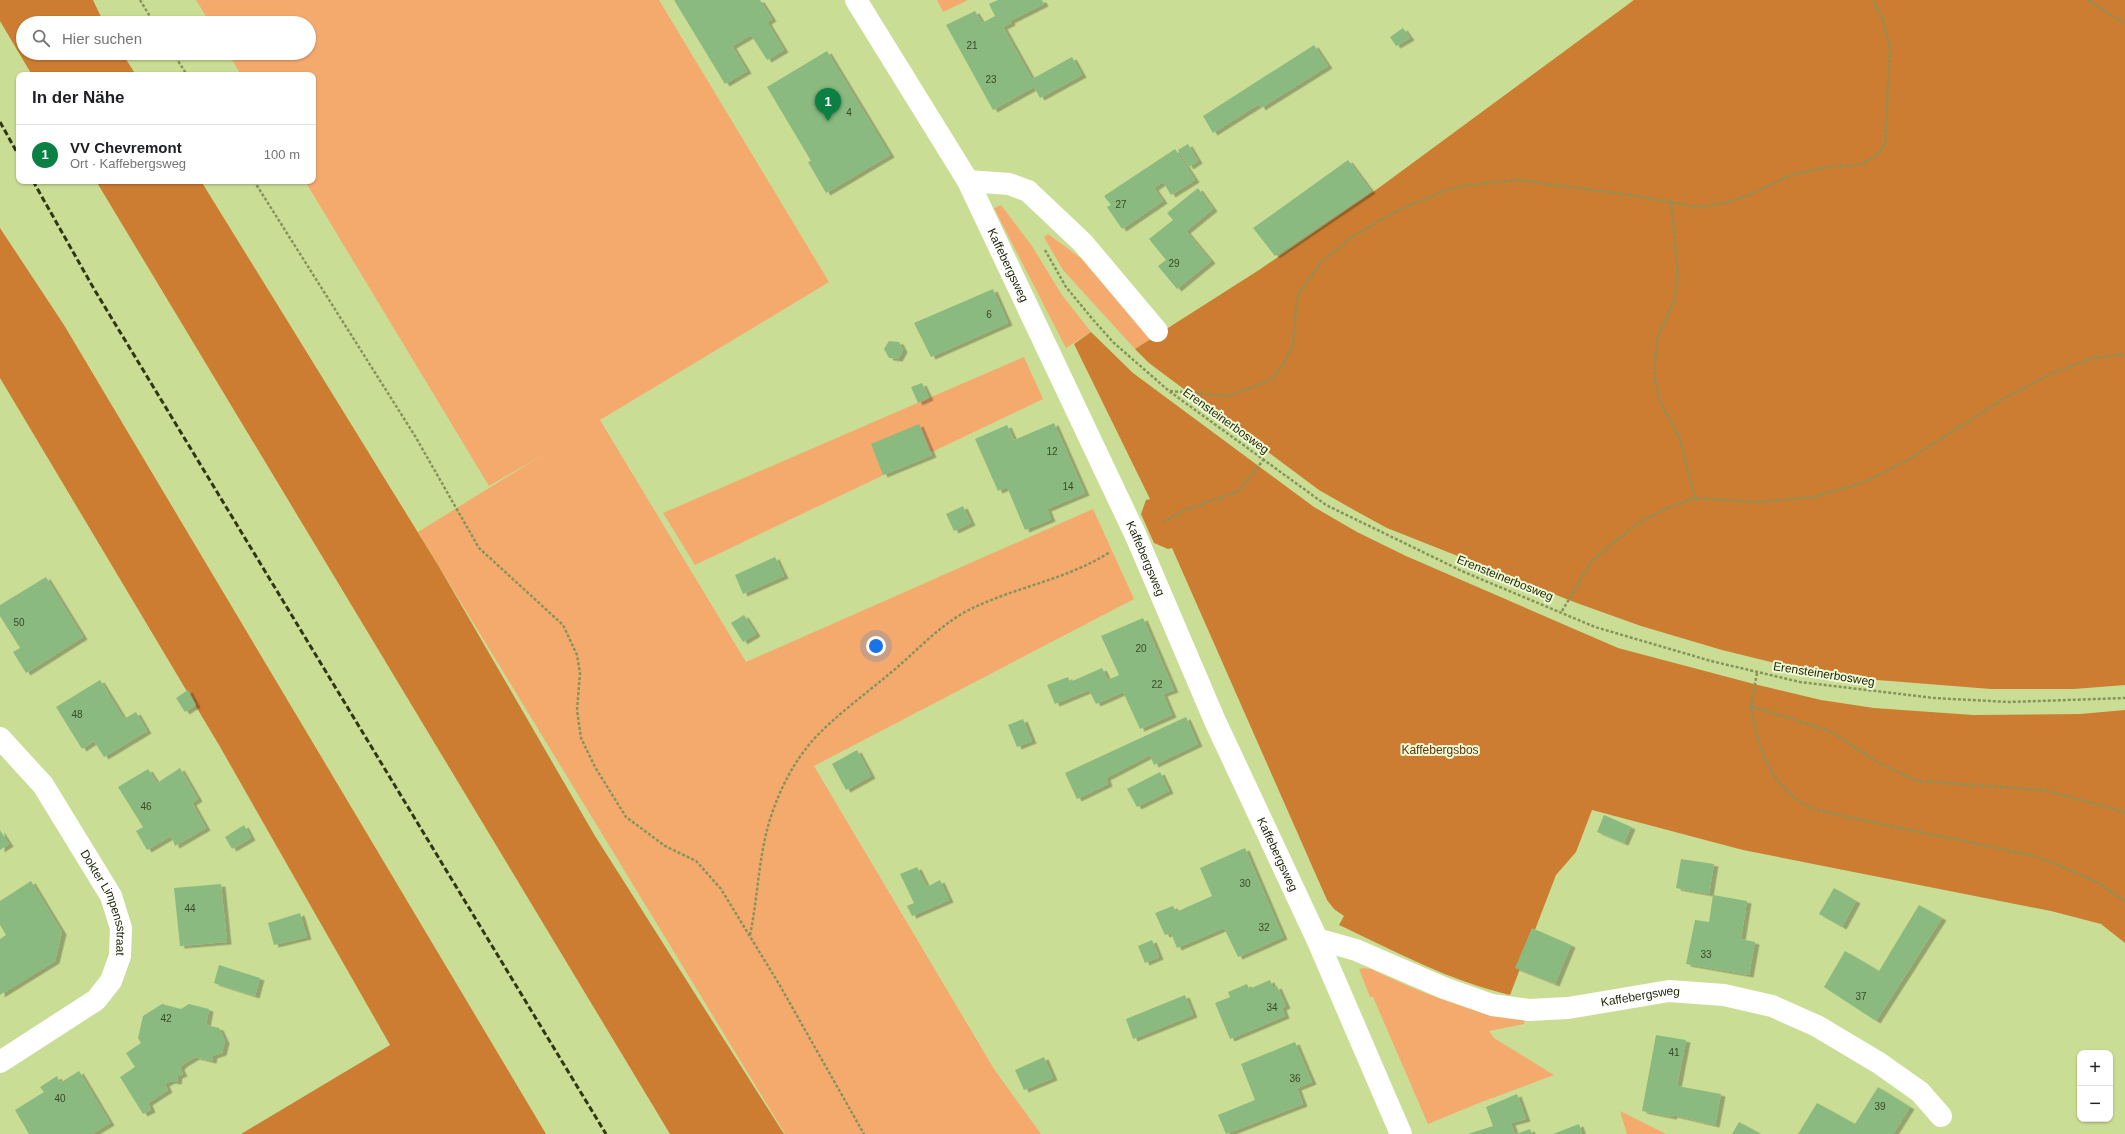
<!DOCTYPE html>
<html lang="de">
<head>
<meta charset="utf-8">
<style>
	:root { --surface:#fff; --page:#f2f2f2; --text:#202124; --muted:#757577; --line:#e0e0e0; --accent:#0b8043 }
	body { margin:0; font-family:Arial,sans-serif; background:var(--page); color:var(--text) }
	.controls { position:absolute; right:12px; bottom:12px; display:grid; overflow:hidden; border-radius:8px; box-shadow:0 1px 3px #0004 }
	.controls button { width:36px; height:36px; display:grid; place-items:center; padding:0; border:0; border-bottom:1px solid var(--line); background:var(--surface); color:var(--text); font:20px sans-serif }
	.you { position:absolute; left:876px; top:646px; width:14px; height:14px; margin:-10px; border:3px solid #fff; border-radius:50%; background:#1a73e8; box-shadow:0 0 0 6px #1a73e833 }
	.badge { display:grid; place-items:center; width:26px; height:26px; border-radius:50%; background:var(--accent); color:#fff; font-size:13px; font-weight:700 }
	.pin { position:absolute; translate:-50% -33px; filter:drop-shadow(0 1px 2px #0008) }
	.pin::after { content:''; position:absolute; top:21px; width:14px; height:12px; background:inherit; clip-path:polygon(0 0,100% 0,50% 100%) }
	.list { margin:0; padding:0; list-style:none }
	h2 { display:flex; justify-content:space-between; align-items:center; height:52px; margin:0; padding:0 16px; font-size:17px }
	h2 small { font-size:13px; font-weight:400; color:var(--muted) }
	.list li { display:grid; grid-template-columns:26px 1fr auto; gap:12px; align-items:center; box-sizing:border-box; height:60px; padding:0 16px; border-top:1px solid var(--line) }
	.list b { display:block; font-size:15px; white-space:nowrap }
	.list p { margin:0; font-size:13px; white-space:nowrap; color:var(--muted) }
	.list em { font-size:13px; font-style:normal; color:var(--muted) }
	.icon { flex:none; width:22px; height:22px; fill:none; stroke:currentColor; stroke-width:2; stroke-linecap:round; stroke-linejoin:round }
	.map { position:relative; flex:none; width:2125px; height:1134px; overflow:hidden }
	.search { position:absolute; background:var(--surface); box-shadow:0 1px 3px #0004; left:16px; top:16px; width:300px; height:44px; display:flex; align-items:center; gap:10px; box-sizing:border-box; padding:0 14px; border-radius:22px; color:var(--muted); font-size:15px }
	.panel { position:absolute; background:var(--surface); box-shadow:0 1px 3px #0004; left:16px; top:72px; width:300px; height:112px; border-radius:8px }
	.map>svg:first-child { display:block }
	.green { fill:#f4aa6d }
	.forest { fill:#cc7d32 }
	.building { fill:#8aba80; filter:url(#shadow) }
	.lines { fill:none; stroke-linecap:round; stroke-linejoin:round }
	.path { stroke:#86945c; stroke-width:2.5; stroke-dasharray:3 2; stroke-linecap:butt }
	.lane { stroke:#fff; stroke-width:22 }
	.street { stroke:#fff; stroke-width:22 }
	.rail { stroke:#2f3715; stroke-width:3; stroke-dasharray:6 3; stroke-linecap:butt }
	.labels { text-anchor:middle; stroke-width:4; stroke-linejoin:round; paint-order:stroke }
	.number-label { font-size:10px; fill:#384a24 }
	.street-label { font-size:12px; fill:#1d2406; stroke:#eff9d5 }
	.park-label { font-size:12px; fill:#5c330b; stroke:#eff9d5 }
</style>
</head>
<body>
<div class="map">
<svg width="2125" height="1134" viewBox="0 0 2125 1134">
	<defs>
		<filter id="shadow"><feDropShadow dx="4.5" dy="2.5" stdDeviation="0" flood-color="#0004"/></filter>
	</defs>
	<rect width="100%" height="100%" fill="#cadd94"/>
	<g class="green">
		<polygon points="196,0 659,0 829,282 600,420 746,662 1093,509 1134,599 814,766 994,1069 1041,1134 785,1134 418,532 544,454 489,486 305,181 313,181 313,75 241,75 228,53 309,53 309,23 210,23"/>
		<polygon points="937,0 968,0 943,12"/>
		<polygon points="1001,205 1032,246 1062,295 1091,332 1066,348 994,208"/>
		<polygon points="1048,234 1082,259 1151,339 1135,349 1063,270 1044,237"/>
		<polygon points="1024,357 1043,399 695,565 663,513"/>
		<path d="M1364 968 1371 969C1420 993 1470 1012 1525 1020L1524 1024 1489 1031 1494 1038 1554 1075 1479 1103 1428 1124 1373 997H1370L1359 969Z"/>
		<polygon points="1620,1111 1666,1134 1627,1134"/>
	</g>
	<g class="forest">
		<polygon points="0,0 93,0 104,23 23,23 23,53 122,53 136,75 32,75 0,21"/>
		<polygon points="1634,0 2125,0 2125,685 2074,689 1991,689 1852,678 1804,670 1722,650 1641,626 1574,602 1387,528 1354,510 1319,490 1149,363 1135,349 1259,270 1380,187"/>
		<polygon points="96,181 201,181 438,565 595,836 784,1134 670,1134"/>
		<polygon points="0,228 64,325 546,1134 241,1134 390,1045 219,745 0,378"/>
		<path d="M1091 332 1133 373 1314 507 1357 532 1406 556 1618 648 1754 684 1821 700 1874 708 1973 715 2080 714 2125 710V943L2101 924 2051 911 1743 850 1592 810 1576 852 1556 875 1510 995C1447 980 1397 952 1339 925L1344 916 1334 909 1327 900 1172 548 1168 549 1154 543 1141 514 1146 500 1150 499 1074 344Z"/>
	</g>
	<g class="building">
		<polygon points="674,0 760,0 772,19 767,22 784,50 767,60 751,35 732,46 747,71 725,84"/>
		<polygon points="998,0 1042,0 1044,4 1010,21 1011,23 1003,27 1032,79 1072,57 1082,75 1040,98 1034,87 993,110 946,25 975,11 982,23 995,16 989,4"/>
		<polygon points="1403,28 1410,38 1396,46 1390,37"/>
		<polygon points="1314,45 1328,66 1261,108 1259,104 1213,133 1203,116"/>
		<polygon points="827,51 890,155 826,193 808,162 811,161 767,87"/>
		<polygon points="1188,144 1198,161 1189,167 1178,150"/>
		<polygon points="1175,149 1195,180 1171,195 1163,182 1154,188 1163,201 1122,229 1107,207 1111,205 1104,196"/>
		<polygon points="1348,160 1371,191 1275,256 1253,228"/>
		<polygon points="1198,188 1213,209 1186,231 1211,261 1177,289 1158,266 1166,260 1149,239 1173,220 1167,213"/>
		<polygon points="993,289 1008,323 931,357 914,323"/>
		<polygon points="889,341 899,342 903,350 898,359 889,358 884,349"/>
		<polygon points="922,383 929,398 918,403 911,387"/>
		<polygon points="1054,423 1085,493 1047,509 1051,519 1025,530 1007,487 998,491 975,439 1007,425 1014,440"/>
		<polygon points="919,424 932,455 883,475 871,444"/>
		<polygon points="963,506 971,523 954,531 946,514"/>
		<polygon points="775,557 784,576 743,594 735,575"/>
		<polygon points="46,577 83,637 26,673 13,652 20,648 0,616 0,605"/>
		<polygon points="744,615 756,634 743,642 731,623"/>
		<polygon points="1143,618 1174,690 1163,694 1172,715 1140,729 1123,692 1096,704 1089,690 1055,704 1047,685 1068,677 1070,682 1102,668 1108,680 1119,675 1101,636"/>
		<polygon points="100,680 124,719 136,712 147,731 104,757 94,741 82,749 56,707"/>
		<polygon points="188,690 196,705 185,712 176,698"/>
		<polygon points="1186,717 1198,744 1154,765 1150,755 1106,778 1108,784 1077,799 1065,773"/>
		<polygon points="1023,719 1032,741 1017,747 1008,725"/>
		<polygon points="857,750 871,776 846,790 832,764"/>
		<polygon points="180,768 198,799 192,803 206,828 175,846 171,836 147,850 136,831 143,827 118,787 148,769 157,783"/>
		<polygon points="1160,772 1169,791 1137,807 1127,789"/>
		<polygon points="1604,815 1631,827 1624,843 1597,832"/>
		<polygon points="244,825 251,838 232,849 225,837"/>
		<polygon points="0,830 9,844 0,850"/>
		<polygon points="1245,848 1283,937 1238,957 1224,928 1177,948 1171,933 1165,935 1155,913 1173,906 1176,912 1212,896 1200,868"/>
		<polygon points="1681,859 1714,864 1709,894 1676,888"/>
		<polygon points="917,867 927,887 940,880 949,900 912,916 907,906 914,903 900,874"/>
		<polygon points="31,881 62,932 55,961 0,995 0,939 6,935 0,925 0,901"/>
		<polygon points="221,884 227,942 180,946 174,888"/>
		<polygon points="1834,888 1856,901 1842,927 1819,914"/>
		<polygon points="1713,895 1747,901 1741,939 1755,942 1749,975 1686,964 1695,920 1709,922"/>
		<polygon points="1919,905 1942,918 1876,1021 1824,987 1845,951 1879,971"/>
		<polygon points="300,913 307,937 274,945 268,923"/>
		<polygon points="1532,928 1571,945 1555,984 1515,968"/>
		<polygon points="1152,940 1159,957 1145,963 1138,946"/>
		<polygon points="219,965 260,978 255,996 214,983"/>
		<polygon points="1270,980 1273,988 1277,986 1286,1006 1282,1008 1285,1016 1230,1039 1215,1003 1230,997 1228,992 1247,984 1249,989"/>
		<polygon points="1185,995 1193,1015 1133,1039 1126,1019"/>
		<polygon points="162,1004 181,1009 189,1004 209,1009 206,1025 219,1028 225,1041 222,1053 213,1056 212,1061 195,1057 182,1065 180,1068 183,1074 178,1076 177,1082 171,1081 165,1084 168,1090 148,1103 151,1110 143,1114 120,1077 135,1067 126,1053 141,1043 138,1038 143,1016"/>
		<polygon points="1656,1035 1686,1040 1677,1086 1721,1094 1715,1125 1673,1115 1672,1117 1642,1111"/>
		<polygon points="1295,1042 1312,1082 1297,1088 1303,1104 1226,1134 1218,1115 1255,1100 1241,1064"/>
		<polygon points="1044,1057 1053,1078 1024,1090 1015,1070"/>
		<polygon points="79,1071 110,1123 92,1134 29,1134 15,1110 44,1092 40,1087 57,1076 60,1083"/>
		<polygon points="1878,1087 1910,1107 1893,1134 1798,1134 1817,1103 1855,1124"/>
		<polygon points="1517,1094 1526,1119 1511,1123 1515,1134 1468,1134 1493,1126 1486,1107"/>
		<polygon points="1739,1122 1761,1134 1732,1134"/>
		<polygon points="1579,1124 1582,1134 1553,1134"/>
		<polygon points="1530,1129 1532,1134 1516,1134"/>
	</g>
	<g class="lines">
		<g class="path">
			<polyline points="140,0 154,23"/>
			<polyline points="2088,0 2125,24"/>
			<polyline points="173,53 187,75"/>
			<polyline points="254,181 415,436 479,548 563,625 577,655 580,673 577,710 581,738 595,767 626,817 665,846 696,861 721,889 779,984 864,1134"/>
			<polyline points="1671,201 1678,276 1674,301 1657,339 1654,377 1660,402 1679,436 1695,498 1759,502 1814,497 1867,481 1911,458 2003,399 2050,374 2093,358 2125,354"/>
			<polyline points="1045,250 1066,287 1095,322 1114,343 1169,391 1326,505 1464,572 1595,627 1711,661 1800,682 1934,698 2009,702 2125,698"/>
			<polyline points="1170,391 1228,396 1271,380 1283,365 1293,345 1297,297 1308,280 1323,261 1350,238 1397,211 1441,192 1461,186 1519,180 1630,195 1699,207 1724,203 1749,195 1794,174 1829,167 1859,165 1875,157 1885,144 1890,48 1882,17 1873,0"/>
			<polyline points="1163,522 1183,511 1239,491 1264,459"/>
			<polyline points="1562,611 1592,561 1636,524 1670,507 1695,498"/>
			<polyline points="1757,673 1751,706 1830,731 1881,764 1918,781 2043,790 2125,812"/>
			<path d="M1751 706C1757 744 1768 781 1802 803 1810 809 1824 811 1834 814L2039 857 2097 882 2125 901"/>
			<path d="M750 935C757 902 758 868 766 834 774 801 790 766 813 740 833 718 864 695 888 675 914 654 935 629 965 612 1012 587 1065 581 1110 552"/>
		</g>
		<polyline class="lane" points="1028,191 1083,243 1157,331"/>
		<g class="street">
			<path id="s1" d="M856 0 968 181 1136 536 1215 721 1317 939 1401 1134"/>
			<polyline points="968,181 1009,184 1028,191"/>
			<path id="s2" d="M0 738 43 785 111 896 121 928 120 956 111 981 96 1000 0 1062"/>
			<path id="s3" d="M1317 939 1356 950 1444 988 1492 1005 1529 1010 1568 1008 1669 991 1724 995 1772 1006 1817 1026 1879 1063 1920 1092 1941 1116"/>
		</g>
		<g class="rail">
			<polyline points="0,122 19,156"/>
			<polyline points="33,181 94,289 606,1134"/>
		</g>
	</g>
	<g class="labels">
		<g class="number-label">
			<text x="972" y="49">21</text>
			<text x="991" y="83">23</text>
			<text x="849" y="116">4</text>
			<text x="1121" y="208">27</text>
			<text x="1174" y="267">29</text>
			<text x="989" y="318">6</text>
			<text x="1052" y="455">12</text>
			<text x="1068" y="490">14</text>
			<text x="19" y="626">50</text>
			<text x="1141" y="652">20</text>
			<text x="1157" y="688">22</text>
			<text x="77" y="718">48</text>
			<text x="146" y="810">46</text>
			<text x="1245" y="887">30</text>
			<text x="190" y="912">44</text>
			<text x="1264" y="931">32</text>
			<text x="1706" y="958">33</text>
			<text x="1861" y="1000">37</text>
			<text x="1272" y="1011">34</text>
			<text x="166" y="1022">42</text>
			<text x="1674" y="1056">41</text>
			<text x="1295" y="1082">36</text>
			<text x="60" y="1102">40</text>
			<text x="1880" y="1110">39</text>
		</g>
		<g class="street-label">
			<text dy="4" stroke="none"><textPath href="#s1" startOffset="306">Kaffebergsweg</textPath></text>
			<text transform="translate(1226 421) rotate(36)" y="4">Erensteinerbosweg</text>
			<text dy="4" stroke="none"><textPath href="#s1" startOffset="630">Kaffebergsweg</textPath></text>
			<text transform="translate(1505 578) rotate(22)" y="4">Erensteinerbosweg</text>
			<text transform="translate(1824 674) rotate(9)" y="4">Erensteinerbosweg</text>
			<text dy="4" stroke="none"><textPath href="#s1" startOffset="954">Kaffebergsweg</textPath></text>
			<text dy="4" stroke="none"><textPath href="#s2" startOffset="198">Dokter Limpensstraat</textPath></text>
			<text dy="4" stroke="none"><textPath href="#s3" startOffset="337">Kaffebergsweg</textPath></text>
		</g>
		<g class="park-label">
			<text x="1440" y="754">Kaffebergsbos</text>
		</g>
	</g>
</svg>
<div class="controls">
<button>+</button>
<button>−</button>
</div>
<div class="you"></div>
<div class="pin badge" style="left:828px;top:121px">1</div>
<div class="search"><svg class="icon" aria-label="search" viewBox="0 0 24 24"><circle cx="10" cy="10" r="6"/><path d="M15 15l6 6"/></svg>Hier suchen</div>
<section class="panel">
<h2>In der Nähe<small></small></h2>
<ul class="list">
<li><span class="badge">1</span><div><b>VV Chevremont</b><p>Ort · Kaffebergsweg</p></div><em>100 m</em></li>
</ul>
</section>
</div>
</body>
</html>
